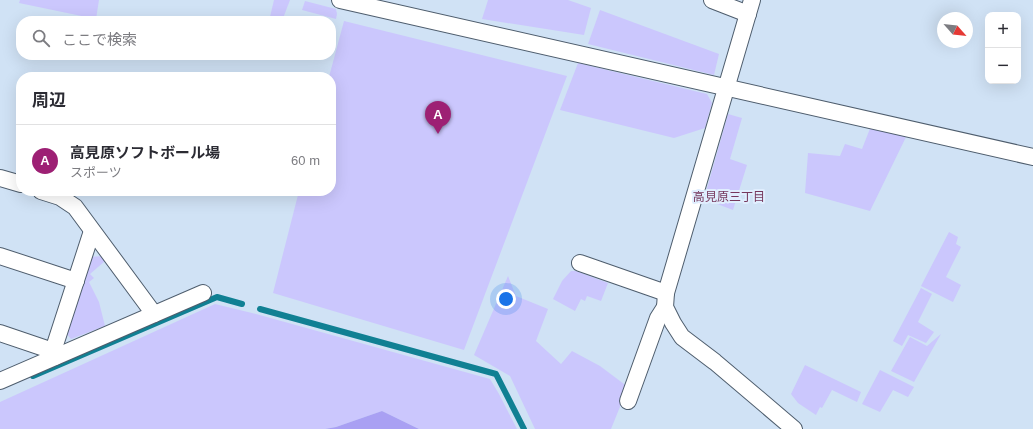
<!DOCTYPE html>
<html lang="ja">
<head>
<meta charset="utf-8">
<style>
	:root { --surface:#fff; --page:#f2f2f3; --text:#2b2b33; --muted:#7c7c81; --line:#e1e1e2; --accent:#9d2074 }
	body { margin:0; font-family:Helvetica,"Noto Sans JP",sans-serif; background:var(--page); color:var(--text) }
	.controls { position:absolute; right:12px; top:12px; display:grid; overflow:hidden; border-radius:8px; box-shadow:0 4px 16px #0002 }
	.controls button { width:36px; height:36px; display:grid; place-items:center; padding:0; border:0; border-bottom:1px solid var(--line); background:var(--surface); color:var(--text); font:20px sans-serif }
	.compass { position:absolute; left:937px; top:12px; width:36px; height:36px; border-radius:50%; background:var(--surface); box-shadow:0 4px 16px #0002; rotate:117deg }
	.you { position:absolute; left:506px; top:299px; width:14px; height:14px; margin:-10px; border:3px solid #fff; border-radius:50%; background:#1a73e8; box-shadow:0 0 0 6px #1a73e833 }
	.badge { display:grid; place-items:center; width:26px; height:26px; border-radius:50%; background:var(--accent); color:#fff; font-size:13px; font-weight:700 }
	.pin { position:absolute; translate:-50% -33px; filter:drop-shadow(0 1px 2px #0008) }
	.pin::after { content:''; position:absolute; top:21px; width:14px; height:12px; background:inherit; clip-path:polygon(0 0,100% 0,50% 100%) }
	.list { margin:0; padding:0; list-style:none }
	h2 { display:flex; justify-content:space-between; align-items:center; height:52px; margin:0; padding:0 16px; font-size:17px }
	h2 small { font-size:13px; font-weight:400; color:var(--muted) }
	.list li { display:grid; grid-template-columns:26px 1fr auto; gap:12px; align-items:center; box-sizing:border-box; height:72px; padding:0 16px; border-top:1px solid var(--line) }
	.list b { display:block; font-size:15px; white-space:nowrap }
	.list p { margin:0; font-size:13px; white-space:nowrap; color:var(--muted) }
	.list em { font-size:13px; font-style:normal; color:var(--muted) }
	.icon { flex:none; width:22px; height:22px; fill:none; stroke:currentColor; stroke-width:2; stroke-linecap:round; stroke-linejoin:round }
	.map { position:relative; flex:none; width:1033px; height:429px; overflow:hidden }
	.search { position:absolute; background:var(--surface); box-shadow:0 4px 16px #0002; left:16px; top:16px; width:320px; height:44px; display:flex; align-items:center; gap:10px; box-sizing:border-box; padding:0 14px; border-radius:16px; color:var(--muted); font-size:15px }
	.panel { position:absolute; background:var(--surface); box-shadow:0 4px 16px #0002; left:16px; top:72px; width:320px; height:124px; border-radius:16px }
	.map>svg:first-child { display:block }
	.green { fill:#cbc7fd }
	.forest { fill:#a9a0f3 }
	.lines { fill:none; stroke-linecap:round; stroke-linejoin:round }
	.stream { stroke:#108093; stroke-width:6 }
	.street-casing { stroke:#4e5d6d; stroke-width:18 }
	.street { stroke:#fff; stroke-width:16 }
	.labels { text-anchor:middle; stroke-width:4; stroke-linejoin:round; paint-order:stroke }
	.neighbourhood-label { font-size:12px; fill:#76385d; stroke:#e0eefe }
</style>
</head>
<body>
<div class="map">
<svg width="1033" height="429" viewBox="0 0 1033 429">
	<rect width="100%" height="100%" fill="#d0e2f5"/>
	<g class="green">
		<polygon points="20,0 99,0 96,19 19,3"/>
		<polygon points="274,0 290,0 282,21 269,21"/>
		<polygon points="488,0 568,0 591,8 584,35 482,19"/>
		<polygon points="305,1 336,9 337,14 336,19 302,10"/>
		<polygon points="600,10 719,54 714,75 588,44"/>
		<polygon points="344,21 567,76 464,350 273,293 299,191 331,191 331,77 329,77"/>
		<polygon points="578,63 707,94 712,103 705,128 674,138 560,110"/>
		<polygon points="728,114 742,118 730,159 747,165 733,210 704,199"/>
		<polygon points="871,126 906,137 870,211 805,193 808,153 840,156 845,144 862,149"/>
		<polygon points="949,232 958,237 956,244 961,247 946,277 961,285 953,302 921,286"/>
		<polygon points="103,256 105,261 90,274 94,278 89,282 99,302 105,326 71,339 66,333 90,257"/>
		<polygon points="571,271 576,271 608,283 601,301 587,296 585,301 581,299 575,311 553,299 562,281"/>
		<polygon points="508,276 516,296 548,309 536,341 561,364 572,351 600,366 628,387 611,429 535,429 510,376 474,355"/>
		<polygon points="921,288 932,294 918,322 934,332 926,343 908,335 902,346 893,341"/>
		<polygon points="215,304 256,314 490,379 499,394 517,429 419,429 382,411 336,427 325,429 0,429 0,402"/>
		<polygon points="941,334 914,382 891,371 910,337 927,346"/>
		<polygon points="805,365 861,392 857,402 832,390 822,408 820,407 816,415 798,403 791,394"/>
		<polygon points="880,370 914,387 908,397 893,390 880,412 862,404"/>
	</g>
	<polygon class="forest" points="382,411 419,429 325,429 336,427"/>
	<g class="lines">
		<g class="stream">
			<polyline points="260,309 496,374 524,429"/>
			<polyline points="33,376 217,297 242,304"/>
		</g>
		<defs>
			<g id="street">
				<polyline points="340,0 1033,157"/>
				<polyline points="712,0 748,14"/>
				<polyline points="752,0 666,293 665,307 673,323 682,337 715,362 794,429"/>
				<polyline points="0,178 21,184"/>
				<polyline points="41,191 60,197 75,207 154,314"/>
				<polyline points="0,256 76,281"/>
				<polyline points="580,263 666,293"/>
				<polyline points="0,333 53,351"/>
				<polyline points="55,357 53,351 92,231"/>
				<polyline points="0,381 203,293"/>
				<polyline points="628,401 658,318 665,307"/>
			</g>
		</defs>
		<use href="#street" class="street-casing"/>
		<use href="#street" class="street"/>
	</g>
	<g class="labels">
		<g class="neighbourhood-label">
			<text x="729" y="201">高見原三丁目</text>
		</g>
	</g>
</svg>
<div class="controls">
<button>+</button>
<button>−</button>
</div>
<svg class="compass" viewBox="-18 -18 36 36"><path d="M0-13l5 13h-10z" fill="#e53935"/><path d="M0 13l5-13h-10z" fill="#7c7c81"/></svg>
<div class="you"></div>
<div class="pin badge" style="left:438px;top:134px">A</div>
<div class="search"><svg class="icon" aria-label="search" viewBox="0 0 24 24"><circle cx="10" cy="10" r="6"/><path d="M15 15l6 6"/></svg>ここで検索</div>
<section class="panel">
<h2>周辺<small></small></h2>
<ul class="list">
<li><span class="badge">A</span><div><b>高見原ソフトボール場</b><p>スポーツ</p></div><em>60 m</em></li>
</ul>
</section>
</div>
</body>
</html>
